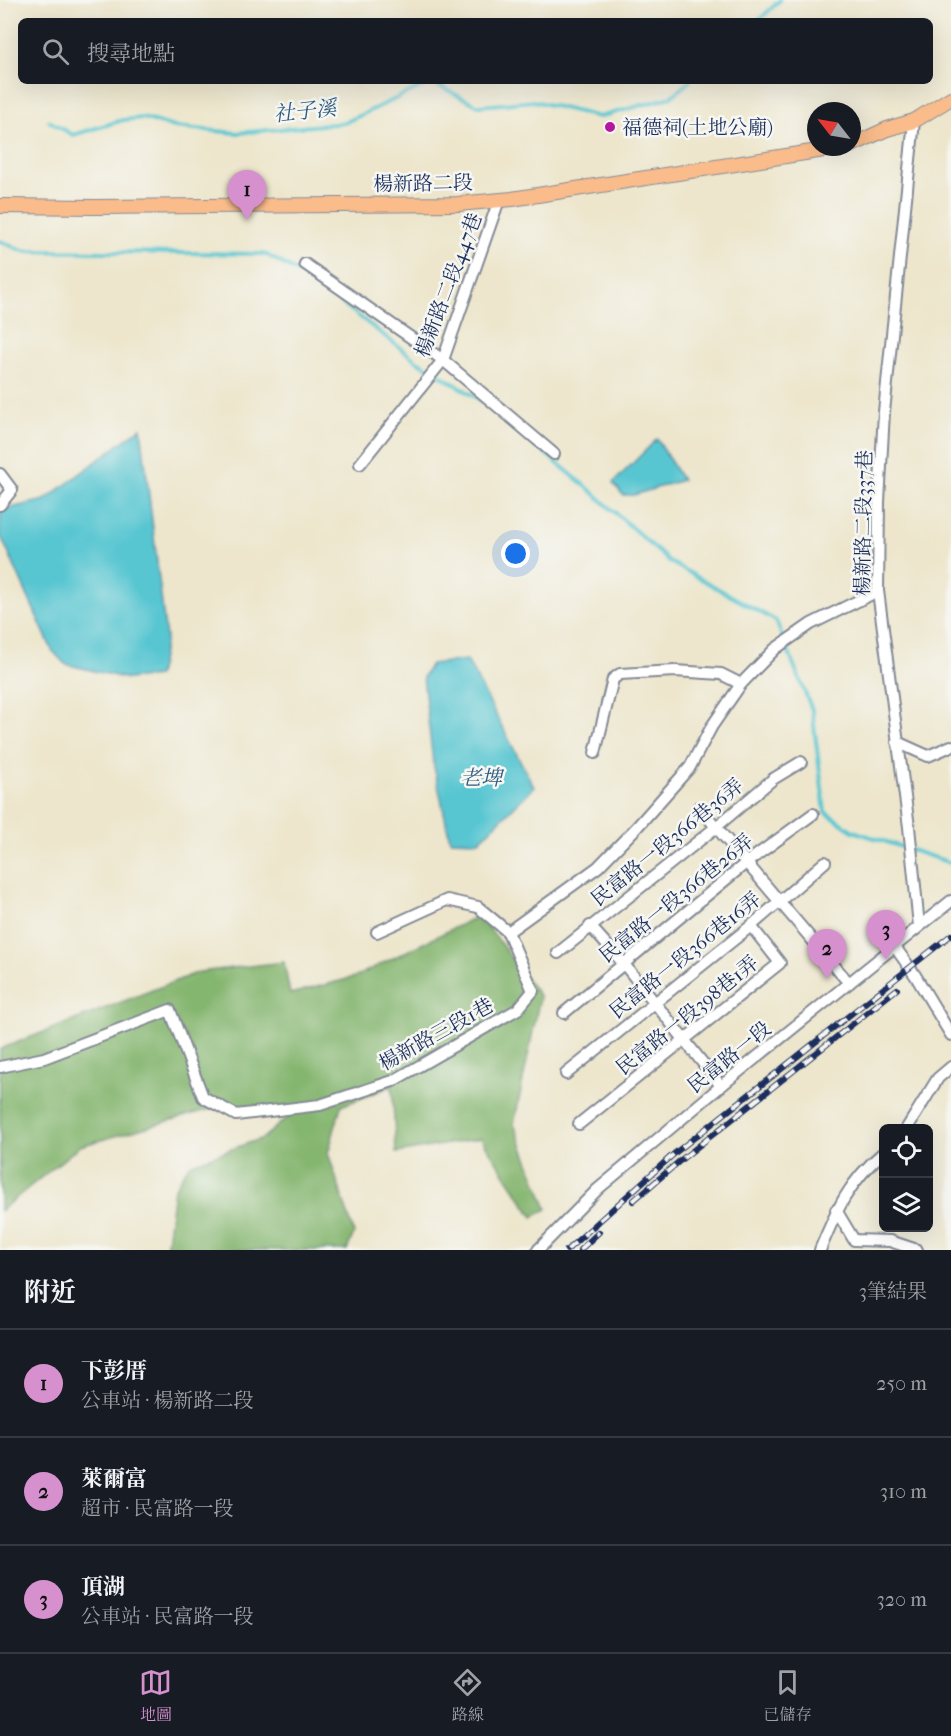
<!DOCTYPE html>
<html lang="zh-TW">
<head>
<meta charset="utf-8">
<style>
	:root { --surface:#171b24; --page:#242831; --text:#f1f3f6; --muted:#9ea1a6; --line:#363941; --accent:#d690ce }
	body { margin:0; font-family:"IM FELL French Canon","Noto Serif TC",serif; background:var(--page); color:var(--text) }
	.controls { position:absolute; right:18px; bottom:18px; display:grid; overflow:hidden; border-radius:9px; box-shadow:0 6px 24px #0002 }
	.controls button { width:54px; height:54px; display:grid; place-items:center; padding:0; border:0; border-bottom:2px solid var(--line); background:var(--surface); color:var(--text); font:30px sans-serif }
	.compass { position:absolute; left:807px; top:102px; width:54px; height:54px; border-radius:50%; background:var(--surface); box-shadow:0 6px 24px #0002; rotate:301deg }
	.you { position:absolute; left:516px; top:554px; width:21px; height:21px; margin:-15px; border:4px solid #fff; border-radius:50%; background:#1a73e8; box-shadow:0 0 0 9px #1a73e833 }
	.badge { display:grid; place-items:center; width:39px; height:39px; border-radius:50%; background:var(--accent); color:#111; font-size:20px; font-weight:700 }
	.pin { position:absolute; translate:-50% -50px; filter:drop-shadow(0 2px 3px #0008) }
	.pin::after { content:''; position:absolute; top:32px; width:21px; height:18px; background:inherit; clip-path:polygon(0 0,100% 0,50% 100%) }
	.list { margin:0; padding:0; list-style:none }
	h2 { display:flex; justify-content:space-between; align-items:center; height:78px; margin:0; padding:0 24px; font-size:26px }
	h2 small { font-size:20px; font-weight:400; color:var(--muted) }
	.list li { display:grid; grid-template-columns:39px 1fr auto; gap:18px; align-items:center; box-sizing:border-box; height:108px; padding:0 24px; border-top:2px solid var(--line) }
	.list b { display:block; font-size:22px; white-space:nowrap }
	.list p { margin:0; font-size:20px; white-space:nowrap; color:var(--muted) }
	.list em { font-size:20px; font-style:normal; color:var(--muted) }
	.icon { flex:none; width:33px; height:33px; fill:none; stroke:currentColor; stroke-width:2; stroke-linecap:round; stroke-linejoin:round }
	.map { position:relative; flex:none; width:951px; height:1250px; overflow:hidden }
	.search { position:absolute; background:var(--surface); box-shadow:0 6px 24px #0002; left:18px; right:18px; top:18px; height:66px; display:flex; align-items:center; gap:15px; box-sizing:border-box; padding:0 21px; border-radius:9px; color:var(--muted); font-size:22px }
	.sheet { height:402px; background:var(--surface) }
	nav { display:flex; justify-content:space-around; align-items:center; box-sizing:border-box; height:84px; border-top:2px solid var(--line); background:var(--surface); font-size:16px; color:var(--muted) }
	nav a { display:grid; justify-items:center; gap:3px }
	nav .on { color:var(--accent) }
	.map>svg:first-child { display:block }
	.forest { fill:#85b66f; stroke:#507266; stroke-width:1.5 }
	.water { fill:#59c6d1; stroke:#3a7a98; stroke-width:1.5 }
	.lines { fill:none; stroke-linecap:round; stroke-linejoin:round }
	.stream { stroke:#59c6d1; stroke-width:4 }
	.minor-casing { stroke:#848a95; stroke-width:14 }
	.major-casing { stroke:#848a95; stroke-width:16 }
	.minor { stroke:#fff; stroke-width:10 }
	.major { stroke:#fabc8b; stroke-width:14 }
	.rail-casing { stroke:#1b2f5e; stroke-width:6 }
	.rail { stroke:#f6f6f2; stroke-width:4; stroke-dasharray:11; stroke-linecap:butt }
	.poi-dot { fill:#b5179e; stroke:#f6f6f2; stroke-width:2 }
	.labels { text-anchor:middle; stroke-width:5; stroke-linejoin:round; paint-order:stroke }
	.poi-label { font-size:20px; fill:#1b2f5e; stroke:#f6f6f2; text-anchor:start }
	.street-label { font-size:20px; fill:#1b2f5e; stroke:#f6f6f2 }
	.water-label { font-size:21px; font-style:italic; fill:#2e5c80; stroke:#f6f6f2 }
</style>
</head>
<body>
<div class="map">
<svg width="951" height="1250" viewBox="0 0 951 1250">
	<rect width="100%" height="100%" fill="#f6f6f2"/>
	<filter id="ink" filterUnits="userSpaceOnUse"><feTurbulence type="fractalNoise" baseFrequency=".0167" numOctaves="2"/><feDisplacementMap in="SourceGraphic" scale="12" xChannelSelector="R" yChannelSelector="G"/><feConvolveMatrix kernelMatrix="1 2 1 2 8 2 1 2 1" color-interpolation-filters="sRGB"/></filter>
	<filter id="wash" filterUnits="userSpaceOnUse"><feTurbulence type="fractalNoise" baseFrequency=".008" numOctaves="4" result="noise"/><feDisplacementMap in="SourceGraphic" scale="24" xChannelSelector="R" yChannelSelector="G"/><feGaussianBlur stdDeviation="1.35" result="paint"/><feColorMatrix in="noise" values="0 0 0 0 0 0 0 0 0 0 0 0 0 0 0 0 0 1.4 0 .05"/><feComposite in="paint" operator="in"/></filter>
	<g filter="url(#wash)">
		<rect width="100%" height="100%" fill="#ede6cc"/>
		<polygon class="forest" points="480,915 540,997 514,1124 547,1209 533,1217 481,1138 396,1153 392,1086 341,1106 328,1153 354,1233 347,1250 166,1250 174,1189 189,1164 263,1138 296,1110 218,1107 80,1146 0,1211 0,1049 199,972 284,962 290,994 355,977"/>
		<g class="water">
			<polygon points="141,428 166,638 158,676 128,679 65,664 52,650 0,534 1,510 45,500"/>
			<polygon points="657,439 682,480 634,495 623,495 613,483"/>
			<polygon points="467,660 534,787 479,841 450,840 433,762 423,677 431,664"/>
		</g>
		<g class="lines">
			<g class="stream">
				<polyline points="758,21 780,0"/>
				<polyline points="49,121 73,135 123,120 143,118 174,127 237,133 344,123 431,82 479,106 534,101 599,117 671,97 690,81"/>
				<polyline points="0,241 23,251 265,254 312,280 417,361 479,399 589,489 670,562 776,621 812,710 825,812 853,831 951,863"/>
			</g>
		</g>
	</g>
	<g filter="url(#ink)">
		<g class="lines">
			<defs>
				<g id="minor">
					<polyline points="914,121 884,412 879,502 878,591 909,827 919,926"/>
					<polyline points="305,264 443,360 554,454"/>
					<polyline points="360,464 443,360 499,200"/>
					<polyline points="0,474 12,490 0,505"/>
					<polyline points="897,742 928,756 951,746"/>
					<polyline points="595,753 613,679 620,674 675,671 721,674 741,684"/>
					<polyline points="699,807 849,983"/>
					<polyline points="590,926 624,964 721,1086"/>
					<polyline points="377,932 447,900 478,907 508,932 598,867 637,827 690,767 712,726 741,684 775,649 811,624 878,591"/>
					<polyline points="895,947 915,975 951,1035"/>
					<polyline points="558,953 715,828 773,779 801,762"/>
					<polyline points="564,1013 746,863 813,814"/>
					<polyline points="0,1067 44,1058 170,1010 203,1097 236,1115 320,1105 393,1081 518,1009 533,991 508,932"/>
					<polyline points="566,1074 751,926 825,862"/>
					<polyline points="579,1124 780,963 751,926"/>
					<polyline points="907,1128 938,1078 951,1067"/>
					<polyline points="836,1210 854,1240 890,1241 917,1250"/>
					<polyline points="538,1250 598,1189 721,1086 951,901"/>
					<path d="M820 1250C837 1209 849 1181 884 1152"/>
				</g>
				<g id="major">
					<polyline points="852,145 887,129 914,121 951,98"/>
					<polyline points="0,206 96,207 458,204 512,199 843,147"/>
				</g>
			</defs>
			<use href="#minor" class="minor-casing"/>
			<use href="#major" class="major-casing"/>
			<use href="#minor" class="minor"/>
			<use href="#major" class="major"/>
			<defs>
				<g id="rail">
					<polyline points="633,1201 682,1159 897,989"/>
					<polyline points="567,1250 675,1153 951,935"/>
					<polyline points="580,1250 599,1232"/>
				</g>
			</defs>
			<use href="#rail" class="rail-casing"/>
			<use href="#rail" class="rail"/>
		</g>
	</g>
	<circle class="poi-dot" cx="610" cy="127" r="6"/>
	<g class="labels">
		<g class="poi-label">
			<text x="622" y="134">福德祠(土地公廟)</text>
		</g>
		<g class="street-label">
			<text transform="translate(423 183) rotate(-1)" y="7">楊新路二段</text>
			<text transform="translate(448 285) rotate(-69)" y="7">楊新路二段447巷</text>
			<text transform="translate(863 523) rotate(-89)" y="7">楊新路二段337巷</text>
			<text transform="translate(667 842) rotate(-39)" y="7">民富路一段366巷36弄</text>
			<text transform="translate(676 898) rotate(-39)" y="7">民富路一段366巷26弄</text>
			<text transform="translate(685 955) rotate(-39)" y="7">民富路一段366巷16弄</text>
			<text transform="translate(687 1015) rotate(-39)" y="7">民富路一段398巷1弄</text>
			<text transform="translate(436 1034) rotate(-29)" y="7">楊新路三段1巷</text>
			<text transform="translate(729 1057) rotate(-39)" y="7">民富路一段</text>
		</g>
		<g class="water-label">
			<text transform="translate(305 111) rotate(-6)" y="7">社子溪</text>
			<text x="481" y="785">老埤</text>
		</g>
	</g>
</svg>
<div class="controls">
<button><svg class="icon" aria-label="locate" viewBox="0 0 24 24"><circle cx="12" cy="12" r="6"/><path d="M12 2v4M12 18v4M2 12h4M18 12h4"/></svg></button>
<button><svg class="icon" aria-label="layers" viewBox="0 0 24 24"><path d="M12 4l9 5-9 5-9-5zM3 14l9 5 9-5"/></svg></button>
</div>
<svg class="compass" viewBox="-18 -18 36 36"><path d="M0-13l5 13h-10z" fill="#e53935"/><path d="M0 13l5-13h-10z" fill="#9ea1a6"/></svg>
<div class="you"></div>
<div class="pin badge" style="left:247px;top:220px">1</div>
<div class="pin badge" style="left:827px;top:979px">2</div>
<div class="pin badge" style="left:886px;top:960px">3</div>
<div class="search"><svg class="icon" aria-label="search" viewBox="0 0 24 24"><circle cx="10" cy="10" r="6"/><path d="M15 15l6 6"/></svg>搜尋地點</div>
</div>
<section class="sheet">
<h2>附近<small>3筆結果</small></h2>
<ul class="list">
<li><span class="badge">1</span><div><b>下彭厝</b><p>公車站 · 楊新路二段</p></div><em>250 m</em></li>
<li><span class="badge">2</span><div><b>萊爾富</b><p>超市 · 民富路一段</p></div><em>310 m</em></li>
<li><span class="badge">3</span><div><b>頂湖</b><p>公車站 · 民富路一段</p></div><em>320 m</em></li>
</ul>
</section>
<nav>
<a class="on"><svg class="icon" aria-label="map" viewBox="0 0 24 24"><path d="M3 6l6-2 6 2 6-2v14l-6 2-6-2-6 2zM9 4v14M15 6v14"/></svg>地圖</a>
<a><svg class="icon" aria-label="directions" viewBox="0 0 24 24"><path d="M12 3l9 9-9 9-9-9zM9 14v-3h6M13 9l2 2-2 2"/></svg>路線</a>
<a><svg class="icon" aria-label="saved" viewBox="0 0 24 24"><path d="M7 4h10v16l-5-4-5 4z"/></svg>已儲存</a>
</nav>
</body>
</html>
